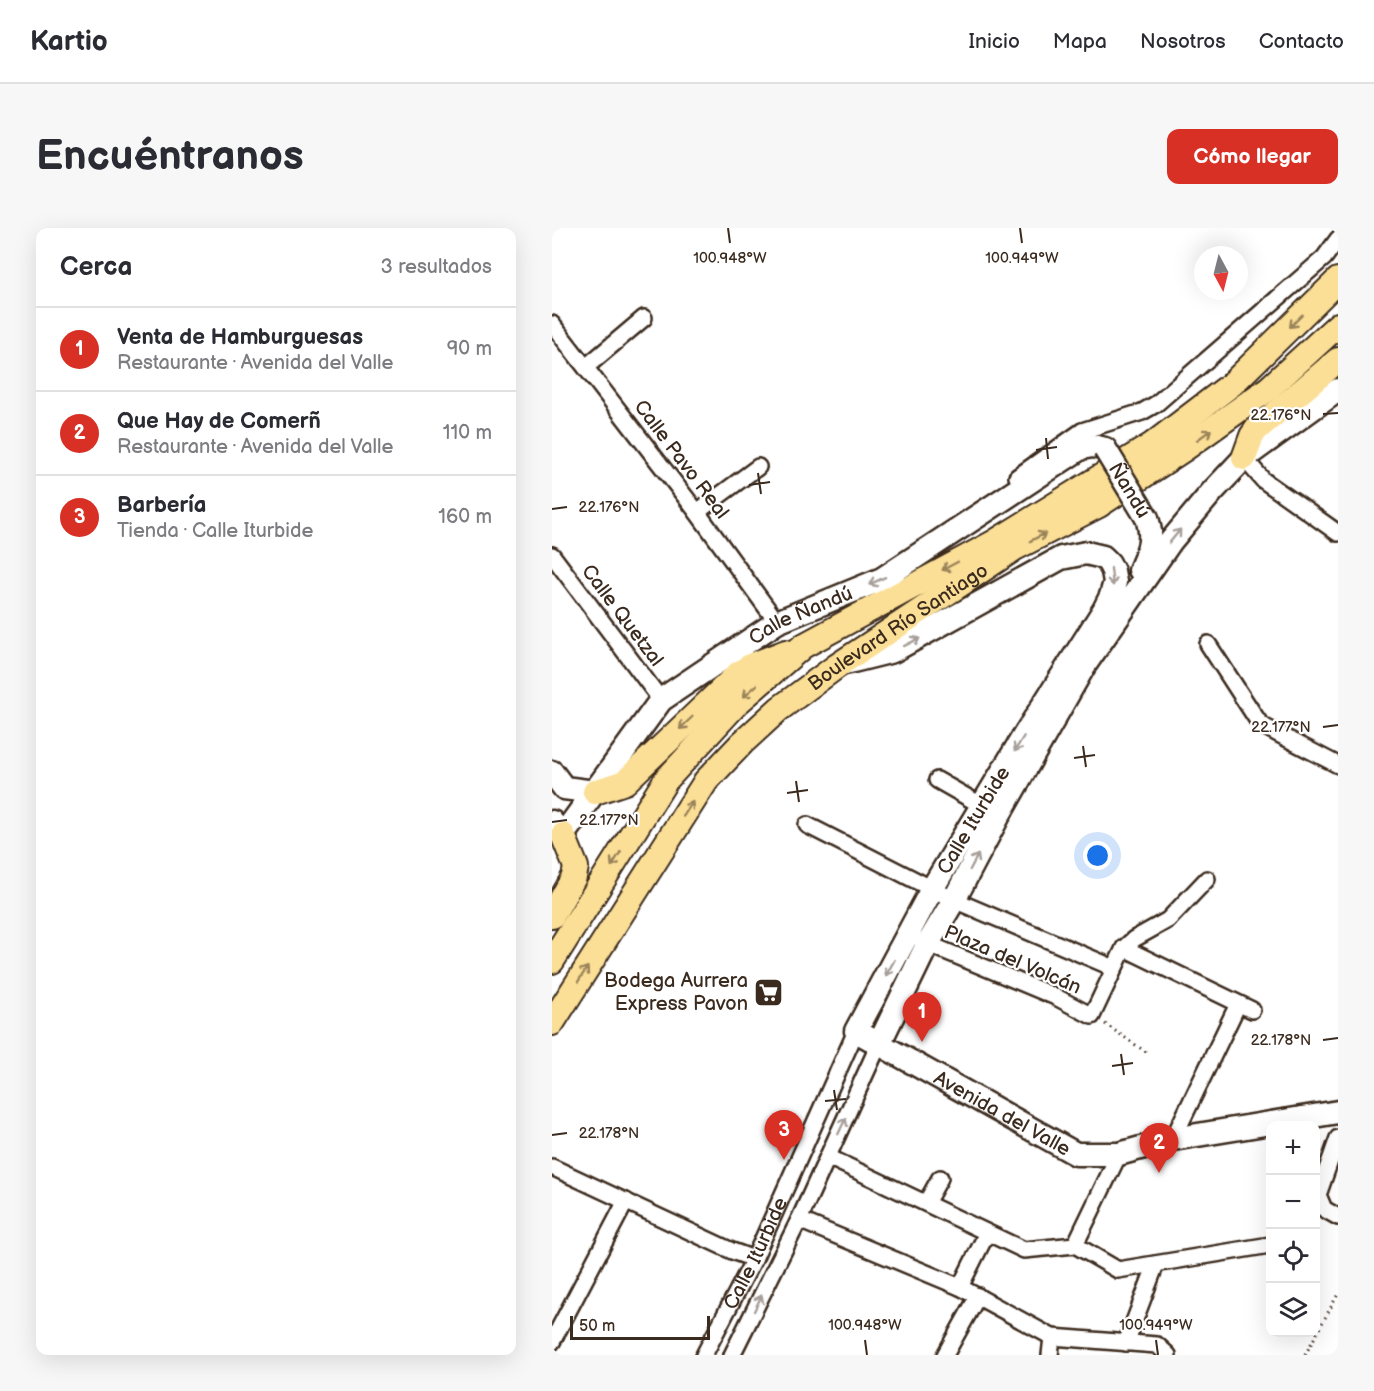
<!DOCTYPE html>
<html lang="es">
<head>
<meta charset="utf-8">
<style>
	:root { --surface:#fff; --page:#f7f7f7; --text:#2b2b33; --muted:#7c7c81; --line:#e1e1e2; --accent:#d93025 }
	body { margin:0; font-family:"Balsamiq Sans",sans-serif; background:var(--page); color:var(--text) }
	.controls { position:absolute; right:18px; bottom:18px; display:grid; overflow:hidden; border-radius:12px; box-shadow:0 6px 24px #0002 }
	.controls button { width:54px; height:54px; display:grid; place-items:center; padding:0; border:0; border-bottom:2px solid var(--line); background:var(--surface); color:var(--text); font:30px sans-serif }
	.compass { position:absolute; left:642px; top:18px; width:54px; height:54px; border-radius:50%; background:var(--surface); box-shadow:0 6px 24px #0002; rotate:173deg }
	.scale { position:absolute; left:18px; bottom:15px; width:140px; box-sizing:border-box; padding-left:6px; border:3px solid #3b2a1e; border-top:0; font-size:16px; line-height:21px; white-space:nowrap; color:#3b2a1e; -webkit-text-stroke:4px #fff; paint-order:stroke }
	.you { position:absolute; left:546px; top:628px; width:21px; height:21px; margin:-15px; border:4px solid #fff; border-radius:50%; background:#1a73e8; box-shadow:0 0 0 9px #1a73e833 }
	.badge { display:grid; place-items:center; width:39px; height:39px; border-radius:50%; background:var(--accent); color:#fff; font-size:20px; font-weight:700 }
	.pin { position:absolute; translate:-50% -50px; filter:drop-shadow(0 2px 3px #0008) }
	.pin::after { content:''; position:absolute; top:32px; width:21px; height:18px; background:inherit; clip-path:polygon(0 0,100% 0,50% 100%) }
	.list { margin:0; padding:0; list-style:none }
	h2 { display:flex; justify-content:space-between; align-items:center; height:78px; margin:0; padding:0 24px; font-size:26px }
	h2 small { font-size:20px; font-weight:400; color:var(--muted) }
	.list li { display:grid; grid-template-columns:39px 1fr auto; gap:18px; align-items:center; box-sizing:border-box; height:84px; padding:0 24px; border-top:2px solid var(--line) }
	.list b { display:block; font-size:22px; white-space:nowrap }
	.list p { margin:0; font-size:20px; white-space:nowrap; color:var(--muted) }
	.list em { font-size:20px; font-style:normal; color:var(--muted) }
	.icon { flex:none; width:33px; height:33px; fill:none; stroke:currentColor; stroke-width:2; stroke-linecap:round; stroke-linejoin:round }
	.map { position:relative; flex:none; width:786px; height:1127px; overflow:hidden; border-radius:12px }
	header { display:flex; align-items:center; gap:36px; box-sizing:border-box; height:84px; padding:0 30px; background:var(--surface); border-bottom:2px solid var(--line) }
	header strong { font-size:28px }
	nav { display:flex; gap:33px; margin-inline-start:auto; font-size:21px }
	.intro { display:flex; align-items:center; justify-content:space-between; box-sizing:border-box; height:144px; padding:0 36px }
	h1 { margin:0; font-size:42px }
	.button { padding:15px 27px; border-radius:12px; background:var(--accent); color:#fff; font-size:21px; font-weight:700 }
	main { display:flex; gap:36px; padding:0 36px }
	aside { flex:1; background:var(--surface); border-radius:12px; box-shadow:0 6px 24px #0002 }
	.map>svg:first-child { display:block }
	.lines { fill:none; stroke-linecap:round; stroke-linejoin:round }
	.street-casing { stroke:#3b2a1e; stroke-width:20 }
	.secondary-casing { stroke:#3b2a1e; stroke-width:27 }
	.primary-casing { stroke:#3b2a1e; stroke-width:28 }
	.path { stroke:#3b2a1e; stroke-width:3; stroke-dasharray:1.5 4.5; stroke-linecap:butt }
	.street { stroke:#fff; stroke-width:15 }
	.secondary { stroke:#fff; stroke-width:22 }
	.primary { stroke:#fbdf96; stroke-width:24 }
	.secondary-bridge-casing { stroke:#3b2a1e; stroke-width:27; stroke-linecap:butt }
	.secondary-bridge { stroke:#fff; stroke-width:22 }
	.oneway { stroke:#9b845a }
	.oneway2 { stroke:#a79f9a }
	.ticks { fill:none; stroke:#3b2a1e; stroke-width:2 }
	.labels { text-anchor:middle; stroke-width:4.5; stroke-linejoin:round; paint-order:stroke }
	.street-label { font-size:20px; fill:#3b2a1e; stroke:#fff }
	.poi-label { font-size:20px; fill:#3b2a1e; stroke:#fff; text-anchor:end }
	.ticks-label { font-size:15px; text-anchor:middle; fill:#3b2a1e; stroke:#fff; stroke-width:4.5; stroke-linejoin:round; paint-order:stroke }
</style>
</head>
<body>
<header>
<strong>Kartio</strong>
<nav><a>Inicio</a><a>Mapa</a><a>Nosotros</a><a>Contacto</a></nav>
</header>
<div class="intro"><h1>Encuéntranos</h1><a class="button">Cómo llegar</a></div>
<main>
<aside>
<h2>Cerca<small>3 resultados</small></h2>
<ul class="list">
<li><span class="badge">1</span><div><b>Venta de Hamburguesas</b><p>Restaurante · Avenida del Valle</p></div><em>90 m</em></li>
<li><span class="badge">2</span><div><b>Que Hay de Comerñ</b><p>Restaurante · Avenida del Valle</p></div><em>110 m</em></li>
<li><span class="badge">3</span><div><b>Barbería</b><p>Tienda · Calle Iturbide</p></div><em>160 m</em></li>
</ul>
</aside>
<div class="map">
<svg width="786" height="1127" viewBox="0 0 786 1127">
	<rect width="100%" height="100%" fill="#fff"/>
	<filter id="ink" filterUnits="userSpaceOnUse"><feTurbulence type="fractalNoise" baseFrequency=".0167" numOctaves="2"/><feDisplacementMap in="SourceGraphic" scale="12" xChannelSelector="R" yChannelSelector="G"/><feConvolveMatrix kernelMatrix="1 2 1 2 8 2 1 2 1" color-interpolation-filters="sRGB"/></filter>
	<g filter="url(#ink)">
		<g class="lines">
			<defs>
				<g id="street">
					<polyline points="0,96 145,284 225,394"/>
					<polyline points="34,139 92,90"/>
					<polyline points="692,230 711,252 786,305"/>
					<polyline points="465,249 530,203 590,184 604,176 772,30 786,11"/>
					<polyline points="145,284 206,239"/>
					<polyline points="0,327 109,472"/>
					<polyline points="656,416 706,493 713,499 786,537"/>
					<polyline points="385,552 436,581"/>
					<polyline points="255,597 402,672 562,740"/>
					<polyline points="369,713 504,769 540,788 572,720 582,711 616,692 655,651"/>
					<polyline points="572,720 700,782"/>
					<polyline points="786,910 766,967 772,981 786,989"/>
					<polyline points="621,911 686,776"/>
					<polyline points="276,929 472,1022 523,1017 566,1042 718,1017"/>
					<polyline points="0,939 180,1023 202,1031"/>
					<polyline points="374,975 388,950"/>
					<polyline points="247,992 408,1059 500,1109 605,1117 616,1127"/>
					<polyline points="523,1017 567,926"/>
					<polyline points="408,1059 435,1005"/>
					<polyline points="0,1114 74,973"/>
					<polyline points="574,1115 604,1036"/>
					<path id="s1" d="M152 1127 202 1031 304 803"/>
					<polyline points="180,1127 247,992 327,816"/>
					<polyline points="393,1127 426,1068"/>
					<polyline points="498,1127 500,1109"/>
				</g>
				<g id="secondary">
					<path d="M588 342C597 321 602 312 595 290"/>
					<path id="s2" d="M293 435 341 423 509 330 534 325 551 329 557 335 561 343 563 354 559 368 552 382 473 506 380 661 304 803 524 926H567L621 911 786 884"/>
					<polyline points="0,544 12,560 43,564"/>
					<path id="s3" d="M0 594 11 607 109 472 225 394 330 351 529 220 541 218 553 221"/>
					<polyline points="327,816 375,717 402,672 447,587 532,438 578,372 619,313 660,264 692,230 786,162"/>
				</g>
				<g id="primary">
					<polyline points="692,230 700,208 705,201 786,132"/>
					<polyline points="43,564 73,554 187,445 198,438 234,424"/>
					<polyline points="0,688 22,649 24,639 11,607"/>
					<polyline points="0,733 114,552 185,475 251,418 443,314 600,217 680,156 786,52"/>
					<path id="s4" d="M0 795 154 553 190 515 227 481 285 438 463 320 547 277 632 221 716 161 786 97"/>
				</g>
			</defs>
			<use href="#street" class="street-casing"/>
			<use href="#secondary" class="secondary-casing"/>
			<use href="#primary" class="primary-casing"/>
			<g class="path">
				<polyline points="553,796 594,824"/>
				<polyline points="753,1127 786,1066"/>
			</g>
			<use href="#street" class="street"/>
			<use href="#secondary" class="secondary"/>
			<use href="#primary" class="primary"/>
			<defs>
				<g id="secondary-bridge">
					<path id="s5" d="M553 221 595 290"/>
				</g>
			</defs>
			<use href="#secondary-bridge" class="secondary-bridge-casing"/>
			<use href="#secondary-bridge" class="secondary-bridge"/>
		</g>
		<defs><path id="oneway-shaft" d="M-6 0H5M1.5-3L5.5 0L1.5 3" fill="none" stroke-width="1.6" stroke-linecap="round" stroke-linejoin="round" transform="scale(1.5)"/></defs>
		<g class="oneway">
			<use href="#oneway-shaft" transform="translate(744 93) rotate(135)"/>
			<use href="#oneway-shaft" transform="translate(652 207) rotate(-36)"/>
			<use href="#oneway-shaft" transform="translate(486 309) rotate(-27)"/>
			<use href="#oneway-shaft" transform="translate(398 338) rotate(152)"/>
			<use href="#oneway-shaft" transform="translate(198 463) rotate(139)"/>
			<use href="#oneway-shaft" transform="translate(134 495) rotate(136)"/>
			<use href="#oneway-shaft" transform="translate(136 581) rotate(-57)"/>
			<use href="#oneway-shaft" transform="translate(64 631) rotate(122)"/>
			<use href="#oneway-shaft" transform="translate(31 746) rotate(-57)"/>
		</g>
		<g class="oneway2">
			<use href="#oneway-shaft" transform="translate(623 308) rotate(-51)"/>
			<use href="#oneway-shaft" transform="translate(560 349) rotate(83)"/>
			<use href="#oneway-shaft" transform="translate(325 353) rotate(155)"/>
			<use href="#oneway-shaft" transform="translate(360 414) rotate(-27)"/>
			<use href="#oneway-shaft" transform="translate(467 516) rotate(121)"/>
			<use href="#oneway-shaft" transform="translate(422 634) rotate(-62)"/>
			<use href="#oneway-shaft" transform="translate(338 740) rotate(119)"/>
			<use href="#oneway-shaft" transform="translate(290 898) rotate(-65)"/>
			<use href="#oneway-shaft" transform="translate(206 1075) rotate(-64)"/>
		</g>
	</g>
	<path class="ticks" d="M176 0 178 15M468 0 470 15M771 186 786 185M494 210 496 231M484 222 505 219M206 245 209 266M197 257 218 254M0 281 15 279M771 499 786 497M531 518 534 539M522 530 543 527M244 553 247 574M235 565 256 562M0 594 15 592M771 812 786 810M569 826 572 847M560 838 581 835M282 862 285 882M273 873 294 871M0 907 15 905M313 1112 315 1127M604 1112 606 1127"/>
	<defs>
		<symbol id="supermarket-square" viewBox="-11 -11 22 22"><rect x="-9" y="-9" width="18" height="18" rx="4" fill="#3b2a1e" stroke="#fff"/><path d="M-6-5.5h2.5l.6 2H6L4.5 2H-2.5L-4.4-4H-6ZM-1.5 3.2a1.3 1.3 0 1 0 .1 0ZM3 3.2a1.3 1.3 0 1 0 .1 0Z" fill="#fff"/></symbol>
	</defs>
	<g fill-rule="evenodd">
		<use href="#supermarket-square" x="200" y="748" width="33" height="33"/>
	</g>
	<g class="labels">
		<g class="street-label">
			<text transform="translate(130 231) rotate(53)" y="7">Calle Pavo Real</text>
			<text dy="7" stroke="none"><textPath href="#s5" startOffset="48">Ñandú</textPath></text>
			<text transform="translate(71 387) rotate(53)" y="7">Calle Quetzal</text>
			<text dy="7" stroke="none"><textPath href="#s3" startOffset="348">Calle Ñandú</textPath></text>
			<text dy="7" stroke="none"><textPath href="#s4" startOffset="534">Boulevard Río Santiago</textPath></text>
			<text transform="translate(421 592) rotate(-59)" y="7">Calle Iturbide</text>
			<text transform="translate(461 731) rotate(23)" y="7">Plaza del Volcán</text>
			<text dy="7" stroke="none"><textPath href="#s2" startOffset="1000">Avenida del Valle</textPath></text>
			<text dy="7" stroke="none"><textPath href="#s1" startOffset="114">Calle Iturbide</textPath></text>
		</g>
		<g class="poi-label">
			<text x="196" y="759">Bodega Aurrera<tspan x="196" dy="23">Express Pavon</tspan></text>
		</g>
	</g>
	<g class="ticks-label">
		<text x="470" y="35">100.949°W</text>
		<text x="178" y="35">100.948°W</text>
		<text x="729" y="192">22.176°N</text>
		<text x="57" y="284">22.176°N</text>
		<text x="729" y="504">22.177°N</text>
		<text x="57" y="597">22.177°N</text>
		<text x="729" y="817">22.178°N</text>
		<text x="57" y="910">22.178°N</text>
		<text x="313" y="1102">100.948°W</text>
		<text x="604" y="1102">100.949°W</text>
	</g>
</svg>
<div class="controls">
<button>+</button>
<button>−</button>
<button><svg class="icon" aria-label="locate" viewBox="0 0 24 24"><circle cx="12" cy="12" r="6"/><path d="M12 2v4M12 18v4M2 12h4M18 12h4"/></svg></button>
<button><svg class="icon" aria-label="layers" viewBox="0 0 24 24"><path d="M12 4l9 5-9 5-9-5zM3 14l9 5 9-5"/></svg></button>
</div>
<svg class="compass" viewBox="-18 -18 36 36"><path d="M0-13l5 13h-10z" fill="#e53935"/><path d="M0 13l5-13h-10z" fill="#7c7c81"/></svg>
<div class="scale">50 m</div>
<div class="you"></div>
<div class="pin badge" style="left:370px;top:814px">1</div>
<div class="pin badge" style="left:607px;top:945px">2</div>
<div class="pin badge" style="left:232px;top:932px">3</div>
</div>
</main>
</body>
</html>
